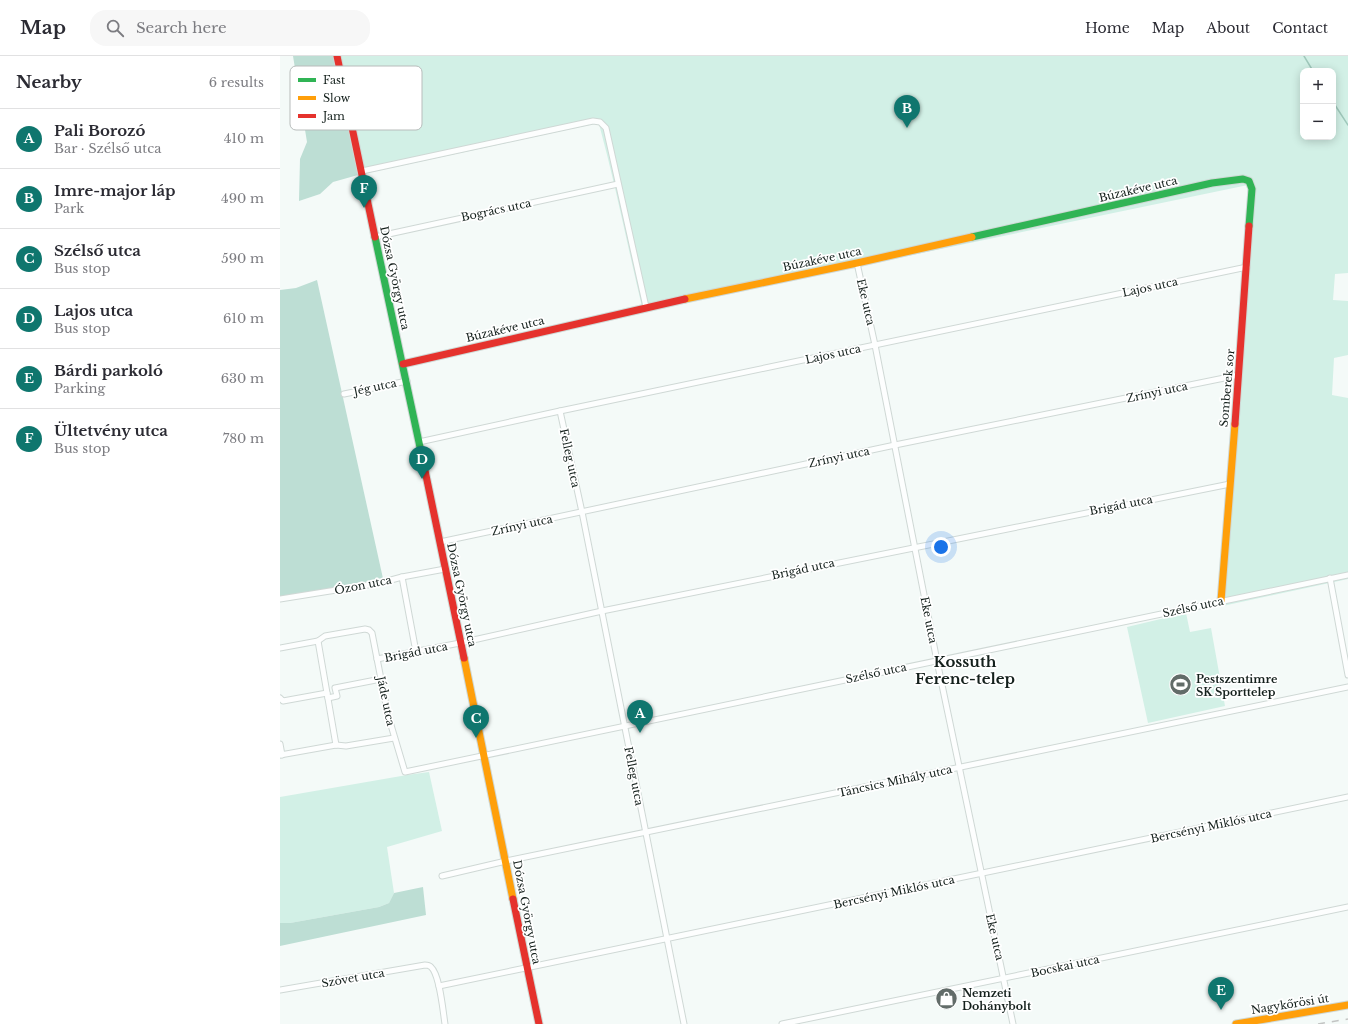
<!DOCTYPE html>
<html lang="en">
<head>
<meta charset="utf-8">
<style>
	:root { --surface:#fff; --page:#f7f7f7; --text:#2b2b33; --muted:#7c7c81; --line:#e1e1e2; --accent:#0f766e }
	body { margin:0; font-family:"Libre Baskerville",serif; background:var(--page); color:var(--text) }
	.controls { position:absolute; right:12px; top:12px; display:grid; overflow:hidden; border-radius:8px; box-shadow:0 2px 10px #0003 }
	.controls button { width:36px; height:36px; display:grid; place-items:center; padding:0; border:0; border-bottom:1px solid var(--line); background:var(--surface); color:var(--text); font:20px sans-serif }
	.you { position:absolute; left:661px; top:491px; width:14px; height:14px; margin:-10px; border:3px solid #fff; border-radius:50%; background:#1a73e8; box-shadow:0 0 0 6px #1a73e833 }
	.badge { display:grid; place-items:center; width:26px; height:26px; border-radius:50%; background:var(--accent); color:#fff; font-size:13px; font-weight:700 }
	.pin { position:absolute; translate:-50% -33px; filter:drop-shadow(0 1px 2px #0008) }
	.pin::after { content:''; position:absolute; top:21px; width:14px; height:12px; background:inherit; clip-path:polygon(0 0,100% 0,50% 100%) }
	.list { margin:0; padding:0; list-style:none }
	h2 { display:flex; justify-content:space-between; align-items:center; height:52px; margin:0; padding:0 16px; font-size:17px }
	h2 small { font-size:13px; font-weight:400; color:var(--muted) }
	.list li { display:grid; grid-template-columns:26px 1fr auto; gap:12px; align-items:center; box-sizing:border-box; height:60px; padding:0 16px; border-top:1px solid var(--line) }
	.list b { display:block; font-size:15px; white-space:nowrap }
	.list p { margin:0; font-size:13px; white-space:nowrap; color:var(--muted) }
	.list em { font-size:13px; font-style:normal; color:var(--muted) }
	.icon { flex:none; width:22px; height:22px; fill:none; stroke:currentColor; stroke-width:2; stroke-linecap:round; stroke-linejoin:round }
	.map { position:relative; flex:none; width:1068px; height:968px; overflow:hidden }
	header { display:flex; align-items:center; gap:24px; box-sizing:border-box; height:56px; padding:0 20px; background:var(--surface); border-bottom:1px solid var(--line) }
	header strong { font-size:19px }
	nav { display:flex; gap:22px; margin-inline-start:auto; font-size:14px }
	.search { width:280px; height:36px; background:var(--page); display:flex; align-items:center; gap:10px; box-sizing:border-box; padding:0 14px; border-radius:16px; color:var(--muted); font-size:15px }
	main { display:flex }
	aside { flex:1; background:var(--surface) }
	.map>svg:first-child { display:block }
	.green { fill:#d2f0e6; fill-rule:evenodd }
	.forest { fill:#bdded4 }
	.lines { fill:none; stroke-linecap:round; stroke-linejoin:round }
	.stream { stroke:#9fc8bb; stroke-width:1.5 }
	.street-casing { stroke:#cfd8d5; stroke-width:7 }
	.fast-casing { stroke:#cfd8d5; stroke-width:9 }
	.slow-casing { stroke:#cfd8d5; stroke-width:9 }
	.jam-casing { stroke:#cfd8d5; stroke-width:9 }
	.street { stroke:#fdfefe; stroke-width:5 }
	.fast { stroke:#30b455; stroke-width:7 }
	.slow { stroke:#ff9f0a; stroke-width:7 }
	.jam { stroke:#e5322d; stroke-width:7 }
	.rail { stroke:#c2c4c3; stroke-width:1.5; stroke-dasharray:7 7; stroke-linecap:butt }
	.labels { text-anchor:middle; stroke-width:3.5; stroke-linejoin:round; paint-order:stroke }
	.street-label { font-size:11px; fill:#14201c; stroke:#fff }
	.poi-label { font-size:11px; font-weight:bold; fill:#14201c; stroke:#fff; text-anchor:start }
	.district-label { font-size:15px; font-weight:bold; fill:#14201c; stroke:#fff }
	.key { fill:#fff; stroke:#b8bcbb; stroke-width:1 }
	.key-label { font-size:11px; fill:#14201c }
</style>
</head>
<body>
<header>
<strong>Map</strong>
<div class="search"><svg class="icon" aria-label="search" viewBox="0 0 24 24"><circle cx="10" cy="10" r="6"/><path d="M15 15l6 6"/></svg>Search here</div>
<nav><a>Home</a><a>Map</a><a>About</a><a>Contact</a></nav>
</header>
<main>
<aside>
<h2>Nearby<small>6 results</small></h2>
<ul class="list">
<li><span class="badge">A</span><div><b>Pali Borozó</b><p>Bar · Szélső utca</p></div><em>410 m</em></li>
<li><span class="badge">B</span><div><b>Imre-major láp</b><p>Park</p></div><em>490 m</em></li>
<li><span class="badge">C</span><div><b>Szélső utca</b><p>Bus stop</p></div><em>590 m</em></li>
<li><span class="badge">D</span><div><b>Lajos utca</b><p>Bus stop</p></div><em>610 m</em></li>
<li><span class="badge">E</span><div><b>Bárdi parkoló</b><p>Parking</p></div><em>630 m</em></li>
<li><span class="badge">F</span><div><b>Ültetvény utca</b><p>Bus stop</p></div><em>780 m</em></li>
</ul>
</aside>
<div class="map">
<svg width="1068" height="968" viewBox="0 0 1068 968">
	<rect width="100%" height="100%" fill="#f4faf8"/>
	<g class="green">
		<path d="M60 0H1068V217L1055 218 1053 244 1068 245V299L1054 302 1052 339 1068 342V523L938 551 945 483 968 129 363 255C348 193 336 130 319 68H314L78 119ZM1023 15H1053V81H1023Z"/>
		<polygon points="906,557 910,576 931,572 945,650 868,667 847,571"/>
		<polygon points="149,716 162,775 107,791 114,837 109,847 99,851 10,867 0,867 0,741 127,719"/>
	</g>
	<g class="forest">
		<polygon points="13,0 60,0 78,119 53,126 40,138 19,145 20,103 27,86"/>
		<polygon points="37,224 104,527 0,546 0,234 16,232"/>
		<polygon points="143,831 146,859 0,890 0,867 10,867 99,851 109,847 114,837"/>
	</g>
	<g class="lines">
		<g class="stream">
			<polyline points="1024,0 1033,15"/>
			<polyline points="1053,46 1068,69"/>
		</g>
		<defs>
			<g id="street">
				<polyline points="82,115 313,65 320,66 326,72 366,251"/>
				<polyline points="95,181 338,128"/>
				<polyline points="577,207 595,289 657,605 733,968"/>
				<polyline points="64,338 127,325"/>
				<polyline points="280,355 302,456 404,968"/>
				<polyline points="139,386 280,355 967,211"/>
				<polyline points="160,486 615,389 959,319"/>
				<polyline points="122,521 136,596"/>
				<polyline points="1050,522 1068,619"/>
				<polyline points="0,543 100,527 122,521 165,513"/>
				<polyline points="38,585 56,689"/>
				<polyline points="0,592 38,585 45,580 85,573 89,574 92,577 108,659 125,716 1068,519"/>
				<polyline points="97,603 180,587 322,555 950,428"/>
				<polyline points="0,642 3,645 47,637"/>
				<polyline points="48,642 57,640 55,632 101,623"/>
				<polyline points="0,688 2,699"/>
				<polyline points="0,699 56,689 66,690 114,682"/>
				<polyline points="162,820 226,805 1068,631"/>
				<polyline points="159,930 1068,741"/>
				<path d="M0 934 145 909C147 909 150 910 151 911 160 919 163 956 165 968"/>
				<polyline points="502,968 1068,851"/>
			</g>
			<g id="fast">
				<polyline points="95,181 143,405"/>
				<polyline points="692,181 932,127 963,123 969,125 972,133 969,170"/>
			</g>
			<g id="slow">
				<polyline points="405,243 577,207 692,181"/>
				<polyline points="941,545 955,368"/>
				<polyline points="184,602 233,843"/>
				<polyline points="956,968 1068,949"/>
			</g>
			<g id="jam">
				<polyline points="57,0 95,181"/>
				<polyline points="123,308 405,243"/>
				<polyline points="955,368 969,170"/>
				<polyline points="143,405 184,602"/>
				<polyline points="233,843 259,968"/>
			</g>
		</defs>
		<use href="#street" class="street-casing"/>
		<use href="#fast" class="fast-casing"/>
		<use href="#slow" class="slow-casing"/>
		<use href="#jam" class="jam-casing"/>
		<use href="#street" class="street"/>
		<use href="#fast" class="fast"/>
		<use href="#slow" class="slow"/>
		<use href="#jam" class="jam"/>
		<polyline class="rail" points="1038,968 1068,963"/>
	</g>
	<defs>
		<symbol id="stadium-disc" viewBox="-11 -11 22 22"><circle r="9.5" fill="#626c69" stroke="#fff"/><path d="M0-5a6.5 5 0 1 0 0 10a6.5 5 0 1 0 0-10ZM-3.5-1.8h7v3.6h-7Z" fill="#fff"/></symbol>
		<symbol id="shop-disc" viewBox="-11 -11 22 22"><circle r="9.5" fill="#626c69" stroke="#fff"/><path d="M-5-2.5h2.3a2.7 3.5 0 0 1 5.4 0H5L5.5 6h-11ZM-1.5-2.5h3a1.5 2.3 0 0 0-3 0Z" fill="#fff"/></symbol>
	</defs>
	<g fill-rule="evenodd">
		<use href="#stadium-disc" x="888" y="616" width="25" height="25"/>
		<use href="#shop-disc" x="654" y="930" width="25" height="25"/>
	</g>
	<g class="labels">
		<g class="street-label">
			<text transform="translate(858 133) rotate(-13)" y="4">Búzakéve utca</text>
			<text transform="translate(216 154) rotate(-12)" y="4">Bogrács utca</text>
			<text transform="translate(542 203) rotate(-12)" y="4">Búzakéve utca</text>
			<text transform="translate(115 222) rotate(78)" y="4">Dózsa György utca</text>
			<text transform="translate(870 231) rotate(-12)" y="4">Lajos utca</text>
			<text transform="translate(586 246) rotate(77)" y="4">Eke utca</text>
			<text transform="translate(225 273) rotate(-13)" y="4">Búzakéve utca</text>
			<text transform="translate(553 298) rotate(-12)" y="4">Lajos utca</text>
			<text transform="translate(95 331) rotate(-12)" y="4">Jég utca</text>
			<text transform="translate(947 332) rotate(-85)" y="4">Somberek sor</text>
			<text transform="translate(877 336) rotate(-12)" y="4">Zrínyi utca</text>
			<text transform="translate(559 401) rotate(-12)" y="4">Zrínyi utca</text>
			<text transform="translate(290 402) rotate(78)" y="4">Felleg utca</text>
			<text transform="translate(841 449) rotate(-11)" y="4">Brigád utca</text>
			<text transform="translate(242 469) rotate(-12)" y="4">Zrínyi utca</text>
			<text transform="translate(523 513) rotate(-12)" y="4">Brigád utca</text>
			<text transform="translate(83 529) rotate(-11)" y="4">Ózon utca</text>
			<text transform="translate(182 539) rotate(78)" y="4">Dózsa György utca</text>
			<text transform="translate(913 551) rotate(-12)" y="4">Szélső utca</text>
			<text transform="translate(649 564) rotate(79)" y="4">Eke utca</text>
			<text transform="translate(136 596) rotate(-11)" y="4">Brigád utca</text>
			<text transform="translate(596 617) rotate(-12)" y="4">Szélső utca</text>
			<text transform="translate(106 645) rotate(78)" y="4">Jáde utca</text>
			<text transform="translate(354 720) rotate(79)" y="4">Felleg utca</text>
			<text transform="translate(615 725) rotate(-12)" y="4">Táncsics Mihály utca</text>
			<text transform="translate(931 770) rotate(-12)" y="4">Bercsényi Miklós utca</text>
			<text transform="translate(614 836) rotate(-12)" y="4">Bercsényi Miklós utca</text>
			<text transform="translate(247 856) rotate(79)" y="4">Dózsa György utca</text>
			<text transform="translate(715 881) rotate(77)" y="4">Eke utca</text>
			<text transform="translate(785 910) rotate(-12)" y="4">Bocskai utca</text>
			<text transform="translate(73 922) rotate(-10)" y="4">Szövet utca</text>
			<text transform="translate(1010 948) rotate(-9)" y="4">Nagykőrösi út</text>
		</g>
		<g class="poi-label">
			<text x="916" y="627">Pestszentimre<tspan x="916" dy="13">SK Sporttelep</tspan></text>
			<text x="682" y="941">Nemzeti<tspan x="682" dy="13">Dohánybolt</tspan></text>
		</g>
		<g class="district-label">
			<text x="685" y="611">Kossuth<tspan x="685" dy="17">Ferenc-telep</tspan></text>
		</g>
	</g>
	<rect x="10" y="10" width="132" height="64" rx="6" class="key"/>
	<rect x="18" y="22" width="18" height="4" fill="#30b455"/>
	<rect x="18" y="40" width="18" height="4" fill="#ff9f0a"/>
	<rect x="18" y="58" width="18" height="4" fill="#e5322d"/>
	<g class="key-label">
		<text x="43" y="28">Fast</text>
		<text x="43" y="46">Slow</text>
		<text x="43" y="64">Jam</text>
	</g>
</svg>
<div class="controls">
<button>+</button>
<button>−</button>
</div>
<div class="you"></div>
<div class="pin badge" style="left:360px;top:677px">A</div>
<div class="pin badge" style="left:627px;top:72px">B</div>
<div class="pin badge" style="left:196px;top:682px">C</div>
<div class="pin badge" style="left:142px;top:423px">D</div>
<div class="pin badge" style="left:941px;top:954px">E</div>
<div class="pin badge" style="left:84px;top:152px">F</div>
</div>
</main>
</body>
</html>
